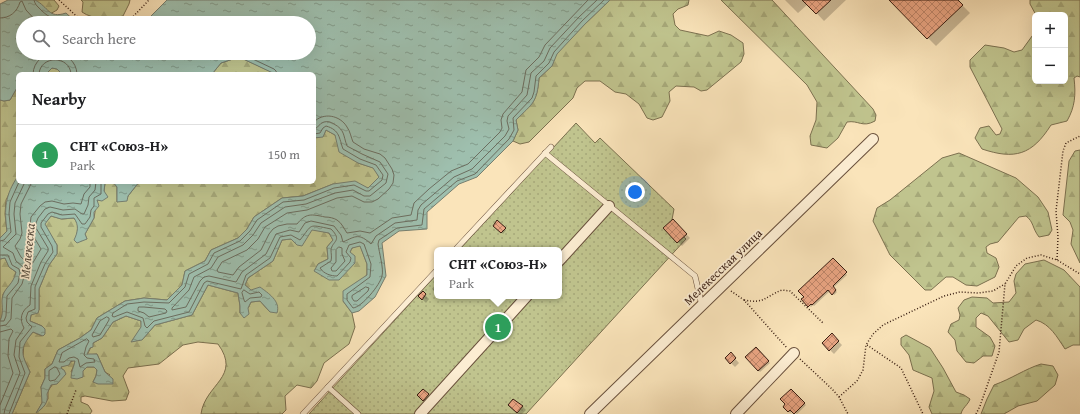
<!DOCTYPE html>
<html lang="en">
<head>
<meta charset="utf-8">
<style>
	:root { --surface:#fff; --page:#f2f2f2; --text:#202124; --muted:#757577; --line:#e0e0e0; --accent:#1a73e8 }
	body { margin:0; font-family:"Gentium Book Plus",serif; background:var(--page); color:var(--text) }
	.controls { position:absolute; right:12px; top:12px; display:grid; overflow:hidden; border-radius:6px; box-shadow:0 4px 16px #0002 }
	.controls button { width:36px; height:36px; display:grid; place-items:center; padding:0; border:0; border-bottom:1px solid var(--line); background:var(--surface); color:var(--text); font:20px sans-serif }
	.you { position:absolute; left:635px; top:192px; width:14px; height:14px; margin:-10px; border:3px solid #fff; border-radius:50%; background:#1a73e8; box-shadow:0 0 0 6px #1a73e833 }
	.badge { display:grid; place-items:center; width:26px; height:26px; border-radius:50%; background:var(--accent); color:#fff; font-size:13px; font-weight:700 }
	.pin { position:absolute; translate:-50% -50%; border:2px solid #fff; box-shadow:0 1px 4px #0006 }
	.popup { position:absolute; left:434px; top:247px; width:128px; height:52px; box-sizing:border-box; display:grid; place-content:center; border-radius:6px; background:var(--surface); filter:drop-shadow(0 1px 3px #0005); font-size:13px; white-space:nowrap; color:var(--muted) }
	.popup b { font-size:15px; color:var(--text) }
	.popup::after { content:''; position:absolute; left:50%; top:100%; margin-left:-8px; border:8px solid transparent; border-top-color:var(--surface) }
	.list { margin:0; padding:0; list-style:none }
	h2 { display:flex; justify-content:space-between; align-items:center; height:52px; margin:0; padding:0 16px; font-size:17px }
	h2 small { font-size:13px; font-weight:400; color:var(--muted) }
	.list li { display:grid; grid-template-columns:26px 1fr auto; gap:12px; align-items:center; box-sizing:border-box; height:60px; padding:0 16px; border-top:1px solid var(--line) }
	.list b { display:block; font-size:15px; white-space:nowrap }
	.list p { margin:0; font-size:13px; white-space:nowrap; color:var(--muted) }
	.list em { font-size:13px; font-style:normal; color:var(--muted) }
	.icon { flex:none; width:22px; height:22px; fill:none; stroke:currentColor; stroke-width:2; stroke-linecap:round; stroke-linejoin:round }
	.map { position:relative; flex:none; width:1080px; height:414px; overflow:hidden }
	.search { position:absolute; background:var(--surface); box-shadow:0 4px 16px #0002; left:16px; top:16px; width:300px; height:44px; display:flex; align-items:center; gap:10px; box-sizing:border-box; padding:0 14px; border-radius:22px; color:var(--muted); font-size:15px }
	.panel { position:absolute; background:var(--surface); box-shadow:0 4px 16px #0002; left:16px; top:72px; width:300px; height:112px; border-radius:6px }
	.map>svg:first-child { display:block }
	.forest { fill:url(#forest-firs); stroke:#7c7150 }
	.garden { fill:url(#garden-dots); stroke:#7c7150 }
	.water { fill:url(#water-ripples); stroke:#767f70 }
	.shadow { fill:#0003 }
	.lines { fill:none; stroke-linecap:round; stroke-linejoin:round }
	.shore { stroke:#6c6e60; stroke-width:1 }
	.building { fill:url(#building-cross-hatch); stroke:#391e12 }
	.service-casing { stroke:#69503c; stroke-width:6 }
	.minor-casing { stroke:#69503c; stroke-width:12 }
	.path { stroke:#391e12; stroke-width:1.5; stroke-dasharray:1 2; stroke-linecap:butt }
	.service { stroke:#fcedd2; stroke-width:5 }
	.minor { stroke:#fcedd2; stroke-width:10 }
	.labels { text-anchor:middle; stroke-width:3.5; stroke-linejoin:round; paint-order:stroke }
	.street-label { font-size:12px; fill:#391e12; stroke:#fcedd2 }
	.water-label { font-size:13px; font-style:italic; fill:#574e41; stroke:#fcedd2 }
</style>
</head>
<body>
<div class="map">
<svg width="1080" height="414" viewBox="0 0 1080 414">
	<defs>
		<pattern id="forest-firs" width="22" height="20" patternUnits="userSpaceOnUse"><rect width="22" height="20" fill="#c0c48e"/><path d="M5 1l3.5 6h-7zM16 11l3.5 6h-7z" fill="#a6a879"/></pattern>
		<pattern id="garden-dots" width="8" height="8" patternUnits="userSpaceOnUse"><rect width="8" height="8" fill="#c0c48e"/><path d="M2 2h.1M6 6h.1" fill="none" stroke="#a6a879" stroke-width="1.8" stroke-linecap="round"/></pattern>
		<pattern id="water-ripples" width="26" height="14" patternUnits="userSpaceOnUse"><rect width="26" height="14" fill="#9ebfae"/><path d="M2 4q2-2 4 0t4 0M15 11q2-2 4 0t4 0" fill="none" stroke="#829b8c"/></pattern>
		<pattern id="building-cross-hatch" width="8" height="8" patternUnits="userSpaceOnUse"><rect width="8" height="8" fill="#eaa583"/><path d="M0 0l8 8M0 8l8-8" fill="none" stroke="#bf866a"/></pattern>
	</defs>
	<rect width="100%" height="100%" fill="#fae4ba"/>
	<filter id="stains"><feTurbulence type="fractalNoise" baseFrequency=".005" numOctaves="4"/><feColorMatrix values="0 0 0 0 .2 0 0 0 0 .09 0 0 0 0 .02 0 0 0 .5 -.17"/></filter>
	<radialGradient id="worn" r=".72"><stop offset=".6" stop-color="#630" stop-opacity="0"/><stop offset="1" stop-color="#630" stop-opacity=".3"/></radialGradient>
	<g class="forest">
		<polygon points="35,0 54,0 59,6 57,10 50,14"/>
		<path d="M81 0H130L129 4 123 16C111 19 93 20 82 12L83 2Z"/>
		<path d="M610 0H689L688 5 678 9 673 14 675 25 680 30 708 36 719 31 731 35 743 43 744 54 741 62 707 90 701 91 694 87 676 86 669 92 670 101 662 117 653 120 647 118 639 104 626 94 615 92 600 81H585L577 88 573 98 529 142 520 144 513 141 518 130 516 120C532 103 537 103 539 78L552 66 556 54 585 24Z"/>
		<path d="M721 0H772L873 109 876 115 875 121C862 128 859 120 847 122L838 138 827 148 811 145 810 136 816 120 817 102 807 85Z"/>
		<path d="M1030 0H1080V77L1077 76 1074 78C1076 95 1075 107 1067 121L1051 125C1032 155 1015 160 982 149L975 138 980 128 989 126 996 135 1000 134 1002 129 970 67V60L985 45 1004 48 1014 52 1022 50 1035 32V81H1065V15H1036L1030 4Z"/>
		<polygon points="239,57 274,73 275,74 212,74 221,63"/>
		<polygon points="52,68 57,69 62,74 46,74"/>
		<polygon points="18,86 18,176 6,200 5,214 7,231 0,238 0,100 4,101 10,100"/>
		<path d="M326 130 335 135 358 163 374 168 379 177 368 188 333 184 303 196 282 198 254 217 247 229 238 238 211 250 205 261 185 271 182 285 167 300 144 298 125 301 97 318 91 330 80 338 58 350 52 364 45 369V378L41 387 43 399 42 403 37 412 48 399V391L62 370 61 366 75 360 74 365 71 372 83 371 87 367H94L97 370 96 376 93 382 110 375 105 372 97 354 87 355 93 343 102 338 113 322 126 316 141 321 142 340 155 325 192 315 208 285 238 293 240 306V313L248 308 251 302 260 301 270 312 251 290 245 285 248 278 273 261 282 240 291 239 297 245 312 229 329 233 333 240 327 247 328 259 318 264 315 271 350 252 352 248 360 245 367 264V275L343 301 352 313 355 327 349 344 324 363 317 381 311 388 297 385 285 396 286 410 282 414H201C205 384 242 377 218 344L198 342 183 345 159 364 128 368 123 376 129 392 126 400 112 401 85 396 81 397V402L88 405 92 411 90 414H12L30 372 23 357 24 342 33 332 42 336V326L30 321 31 315 39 310V289L49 265 57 254V245L44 224 51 216 62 219 74 218 78 224 77 235 87 239 85 234 94 218 97 200H100L104 191 105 183 113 182 117 187V202L128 196 139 182H314V138L323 136Z"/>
		<polygon points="1080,150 1080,263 1071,244 1073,230 1070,222 1063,215 1069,161 1075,151"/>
		<path d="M959 153 1016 178 1038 197 1048 212 1052 230 1049 235 1039 237C1032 228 1034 222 1026 216L1019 217 998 242 990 244 986 247 987 253 996 258 999 267 995 277 977 286 966 285 953 277H946L931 290H925L890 255 873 221 877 208 890 200 942 158Z"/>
		<polygon points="5,258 9,267 16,272 14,280 3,294 2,316 0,321 0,259"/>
		<path d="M1044 260 1064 270 1080 287V345H1073L1065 349C1057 337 1050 324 1036 320L1024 329 1018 340 1009 342 988 316 981 313 976 318V327L990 337 995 346 992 356H983L974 363 966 362 957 351 955 340 948 332 951 324 959 320 960 315 958 308 964 300 972 297 987 298 993 303 1009 302 1016 293 1014 281 1016 274 1025 264Z"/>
		<path d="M906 335 930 348 943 368 956 392 964 395 970 399C968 405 962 408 961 414H932L929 407 934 391 932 378 913 370 909 355 901 345V338Z"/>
		<path d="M1041 364 1053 366 1058 375 1055 385 1037 401 1018 406 1004 414H981L987 399 994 385C1011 379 1025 369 1041 364Z"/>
	</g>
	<polygon class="garden" points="576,123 595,143 600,138 674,209 671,225 686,239 526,414 309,414 437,274 437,296 559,296 559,250 459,250"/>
	<g class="water">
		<path d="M8 0H35C49 7 48 19 66 13L77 23H23V53H110L112 55 115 53H309V23H144L167 0H610L585 24 557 54 552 66 539 78C537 103 533 103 516 120L518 130 513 141 477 177 459 184 427 212V229L399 231 382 243 386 276 375 297 359 311 352 313 343 301V291L367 275V264L360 246 352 248 350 252 355 256V263L339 280H329L314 271 318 264 328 259 327 247 333 240 329 233 312 230 302 246 297 245 291 239 282 240 273 261 248 278 245 285 251 290 260 287C268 293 281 301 277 313L270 312 260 301 251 302 248 308 249 314 244 318 240 313V306L238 293 208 285 192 315 155 325 142 340 131 342 141 327V321L126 316 113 322 102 338 93 343V347L90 348 87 354H97L105 372 113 379V384H98L93 382 96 376 97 370 94 367H87L83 371V377L77 379 71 378C71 371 74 367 75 361H71L69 365 61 367 62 369 64 370 66 374 57 384 51 385 47 394C49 403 43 408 36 413L42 403 41 387 45 378V369L52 364 58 350 80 338 91 330 97 318 125 301 144 298 167 300 182 285 185 271 205 261 211 250 238 238 247 229 254 217 282 198 303 196 333 184 355 181 368 188 379 177 373 168 358 163 339 152 335 135 326 130 323 137 314 138V74H275L239 57 221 63 212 74H62L57 69 52 68 46 74H18V86L10 100 4 101 0 100V4Z"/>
		<path d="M18 176V182H108L105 183 104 191 108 197 102 201 97 200 99 206 94 212V218L85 234 87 239 77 243 74 240C78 232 79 225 74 218L61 219 51 216 45 224 57 245V254L49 265 39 289V310L38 313 31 315 30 321 42 326 45 329V334L43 336 33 332C19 349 21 353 30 372L12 414H0V321C5 311 0 303 3 295 6 286 13 285 16 272L9 267 5 258 0 259V238L7 231C4 209 5 195 18 176Z"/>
		<polygon points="113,182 139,182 128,196 127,201 117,202 117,187"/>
	</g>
	<g class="shadow">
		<polygon points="785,0 846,0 824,21 808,4 798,13"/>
		<polygon points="890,0 957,0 970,13 936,46"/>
		<polygon points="672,220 690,238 682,246 664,228"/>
		<polygon points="498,222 506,230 503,234 494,226"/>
		<polygon points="833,259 847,275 833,288 837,292 834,295 830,291 814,306 813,305 811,307 803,299"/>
		<polygon points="436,284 437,284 437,293 432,289"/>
		<polygon points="423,293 429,299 426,303 419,296"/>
		<polygon points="832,335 842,345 834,354 823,343"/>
		<polygon points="756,348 770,363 760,372 746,357"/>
		<polygon points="731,354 739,363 735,367 726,358"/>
		<polygon points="423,390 432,399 428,404 419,395"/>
		<polygon points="791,390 806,405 797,414 792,411 790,413 784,407"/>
		<polygon points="522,406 526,410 522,414 519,414 513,409"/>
	</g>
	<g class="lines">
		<g class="shore">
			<path d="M34 0C35 4 36 5 39 8 47 16 53 21 65 18L71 23"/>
			<path d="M0 18C10 18 17 12 20 2L22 1 26 10 38 23"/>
			<polyline points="240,53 274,69 276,71 277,74"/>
			<path d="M33 74C34 47 76 47 77 74"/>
			<path d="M39 74C40 55 70 55 71 74"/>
			<path d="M314 122C323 112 340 115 347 127 350 131 351 137 353 142L364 149 380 154 385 158 392 169 394 175 393 183 389 189 378 199 372 202H364L352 196 337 198 307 210 287 213 265 227 258 239 247 250 222 262 217 270 218 272 233 275 239 267 261 250 269 234 273 229 278 226 287 224H297C306 213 311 214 325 217 329 217 334 218 337 220 342 223 344 229 347 233L360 231 370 233 392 218 411 215 414 203 429 189 451 171 468 164 500 132 502 128 501 120 503 114 522 92 526 70 539 57 545 45 588 0"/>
			<path d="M314 129C319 128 319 123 324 122 328 121 331 122 334 124 345 130 343 135 347 146L362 154 380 162 388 174 386 183 370 196H364L353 190 335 193 306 204 285 207 261 223 253 235 243 245 218 257 211 268 194 277 189 290 172 308V310L186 307 200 281 204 277 209 276 236 282 242 272 266 254 276 234 290 230 299 232 305 223 311 221 334 226 341 235 343 242C356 236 359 233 371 244L376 236 395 223 417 220 418 210 421 205 454 177 472 169 505 136 509 129 507 121 508 116 527 95 531 73 544 61 550 48 579 17 597 0"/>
			<path d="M314 134 320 133 323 128 326 126C340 130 339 138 343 149L360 159 376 165 383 175 382 180 369 191H366L354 185 334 188 304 200 283 202 257 220 250 231 240 241 214 253 208 264 189 274 185 287 169 303 144 302 127 304 113 313 112 316 114 317 127 312 143 318 145 326 147 328 154 321 189 312 204 283 207 281 241 289 246 275 270 258 280 237 291 235 300 240C313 224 307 224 331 229 343 241 332 241 331 250 331 253 332 257 331 261L320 268C324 274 331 276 337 276L350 262 351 258 346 252 349 245 360 242 364 244 371 264 370 277 347 294V300L353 308C362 307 380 285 382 276 384 269 379 252 378 244L379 240 397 228 422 225 424 209 457 181 475 174 509 139 514 130 513 118 532 98 534 92 536 76 549 63 554 52 582 21 604 0"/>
			<polyline points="32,182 21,204 20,214 22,233 20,239 15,246 21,257 31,266 41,249 31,232 30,225 31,217 40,206 45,202 52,201 64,204 73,203 81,204 84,194 90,187 90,182"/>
			<polyline points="0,241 4,240 11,232 9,214 10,202 19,182"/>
			<polygon points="339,247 342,248 342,254 345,261 336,271 332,271 331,268 336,262 336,250"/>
			<polyline points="0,255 8,255 12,265 19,269 20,273 18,283 7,296 6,316 4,321 0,321"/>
			<polygon points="366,287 369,288 368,291 357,301 354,301 352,298 352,296"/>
			<polygon points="244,290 250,294 259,292 262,295 261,297 250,298 245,302 244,300 242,293"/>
			<polygon points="139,307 144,307 165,309 167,311 166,313 149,317 144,313 138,311 138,309"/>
			<polygon points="107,317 109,318 109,320 100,335 93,337 92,335 100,321"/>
			<polyline points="0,326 6,325 11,319 12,298 22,284 25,273 23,267 16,261 13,253 3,247 16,234 14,214 15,203 25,182"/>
			<polyline points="0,332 11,329 13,331 9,339 8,356 13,373 0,405"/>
			<polygon points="87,339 89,341 86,347 84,355 87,358 94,359 95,362 86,363 80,367 78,359 74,357 69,358 64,362 59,362 62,353"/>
			<polygon points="55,367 57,368 60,374 55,380 50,381 49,380 49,371"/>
			<path d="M4 414 5 409 20 373 14 355 16 340 24 328C19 319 21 311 30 305L31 286 41 262 48 251V248L36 228V223L38 218 45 209 50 207 63 210 75 209 82 214H84L88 205 89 197 95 190 96 182"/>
			<polyline points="9,414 25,373 19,357 20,342 32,327 27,322 26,318 28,312 35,309 35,287 45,264 53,252 52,246 41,227 41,223 48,214 52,212 62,215 75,214 82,224 85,224 90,217 91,210 94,206 94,198 101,194 101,182"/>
		</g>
	</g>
	<g class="building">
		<polygon points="802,0 831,0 816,14"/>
		<polygon points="889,0 958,0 963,5 927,39"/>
		<polygon points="673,219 687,234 677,243 663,228"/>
		<polygon points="497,220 506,228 501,233 493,226"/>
		<polygon points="833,258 847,272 833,286 836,290 832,295 828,290 812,305 811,304 808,307 801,299 804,297 798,291"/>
		<polygon points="423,291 426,294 422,300 418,296"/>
		<polygon points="832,333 839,341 829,351 822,343"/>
		<polygon points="756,347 769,361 758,371 745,357"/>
		<polygon points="731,352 736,358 730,364 725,358"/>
		<polygon points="423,389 429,394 423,401 417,395"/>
		<polygon points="791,389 805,403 794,414 790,410 788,412 783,407 785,404 780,399"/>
		<polygon points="513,399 523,406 517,413 508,405"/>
	</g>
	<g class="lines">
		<defs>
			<g id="service">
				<polyline points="545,153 695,276 702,306"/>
				<polyline points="455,250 551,147"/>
				<polyline points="328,387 358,414"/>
				<polyline points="303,414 437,270"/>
			</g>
			<g id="minor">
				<polyline points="559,261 609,206"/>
				<polyline points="420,414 527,296"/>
				<polyline points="590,414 873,139"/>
				<polyline points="736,414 794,353"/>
			</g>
		</defs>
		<use href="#service" class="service-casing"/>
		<use href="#minor" class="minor-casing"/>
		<g class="path">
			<polyline points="59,0 84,23"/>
			<polyline points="78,17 129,21"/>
			<polyline points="127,23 149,0"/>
			<polyline points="1057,260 1058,237 1056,211 1063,151 1066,143 1080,136"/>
			<polyline points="731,291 744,300 787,348"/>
			<path d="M744 300C765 304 764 297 782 290L790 291 824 324"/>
			<polyline points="867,345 901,368 923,414"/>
			<polyline points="800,359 832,389 839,397 848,414"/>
			<polyline points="839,397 857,381 863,370 866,345 873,334 883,325 944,296 960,292 978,293 993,291 1005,284"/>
			<polyline points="67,414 76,390"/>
			<polyline points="976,414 980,406 999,352 1005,284 1016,266 1027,258 1041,255 1057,260 1080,274"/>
		</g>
		<use href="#service" class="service"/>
		<use href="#minor" class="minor"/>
	</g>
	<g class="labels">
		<g class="street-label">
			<text transform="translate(723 267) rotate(-44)" y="4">Мелекесская улица</text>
		</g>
		<g class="water-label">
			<text transform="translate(27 251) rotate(-84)" y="5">Мелекеска</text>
		</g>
	</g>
	<rect width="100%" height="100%" filter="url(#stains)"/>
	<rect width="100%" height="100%" fill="url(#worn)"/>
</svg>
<div class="controls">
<button>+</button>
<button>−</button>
</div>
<div class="you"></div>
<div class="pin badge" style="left:498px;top:327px;background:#2e9e5b">1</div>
<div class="popup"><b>СНТ «Союз-Н»</b>Park</div>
<div class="search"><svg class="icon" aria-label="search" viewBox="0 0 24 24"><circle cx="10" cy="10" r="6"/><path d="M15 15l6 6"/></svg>Search here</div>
<section class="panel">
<h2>Nearby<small></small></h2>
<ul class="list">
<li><span class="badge" style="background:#2e9e5b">1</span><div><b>СНТ «Союз-Н»</b><p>Park</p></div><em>150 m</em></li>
</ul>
</section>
</div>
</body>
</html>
